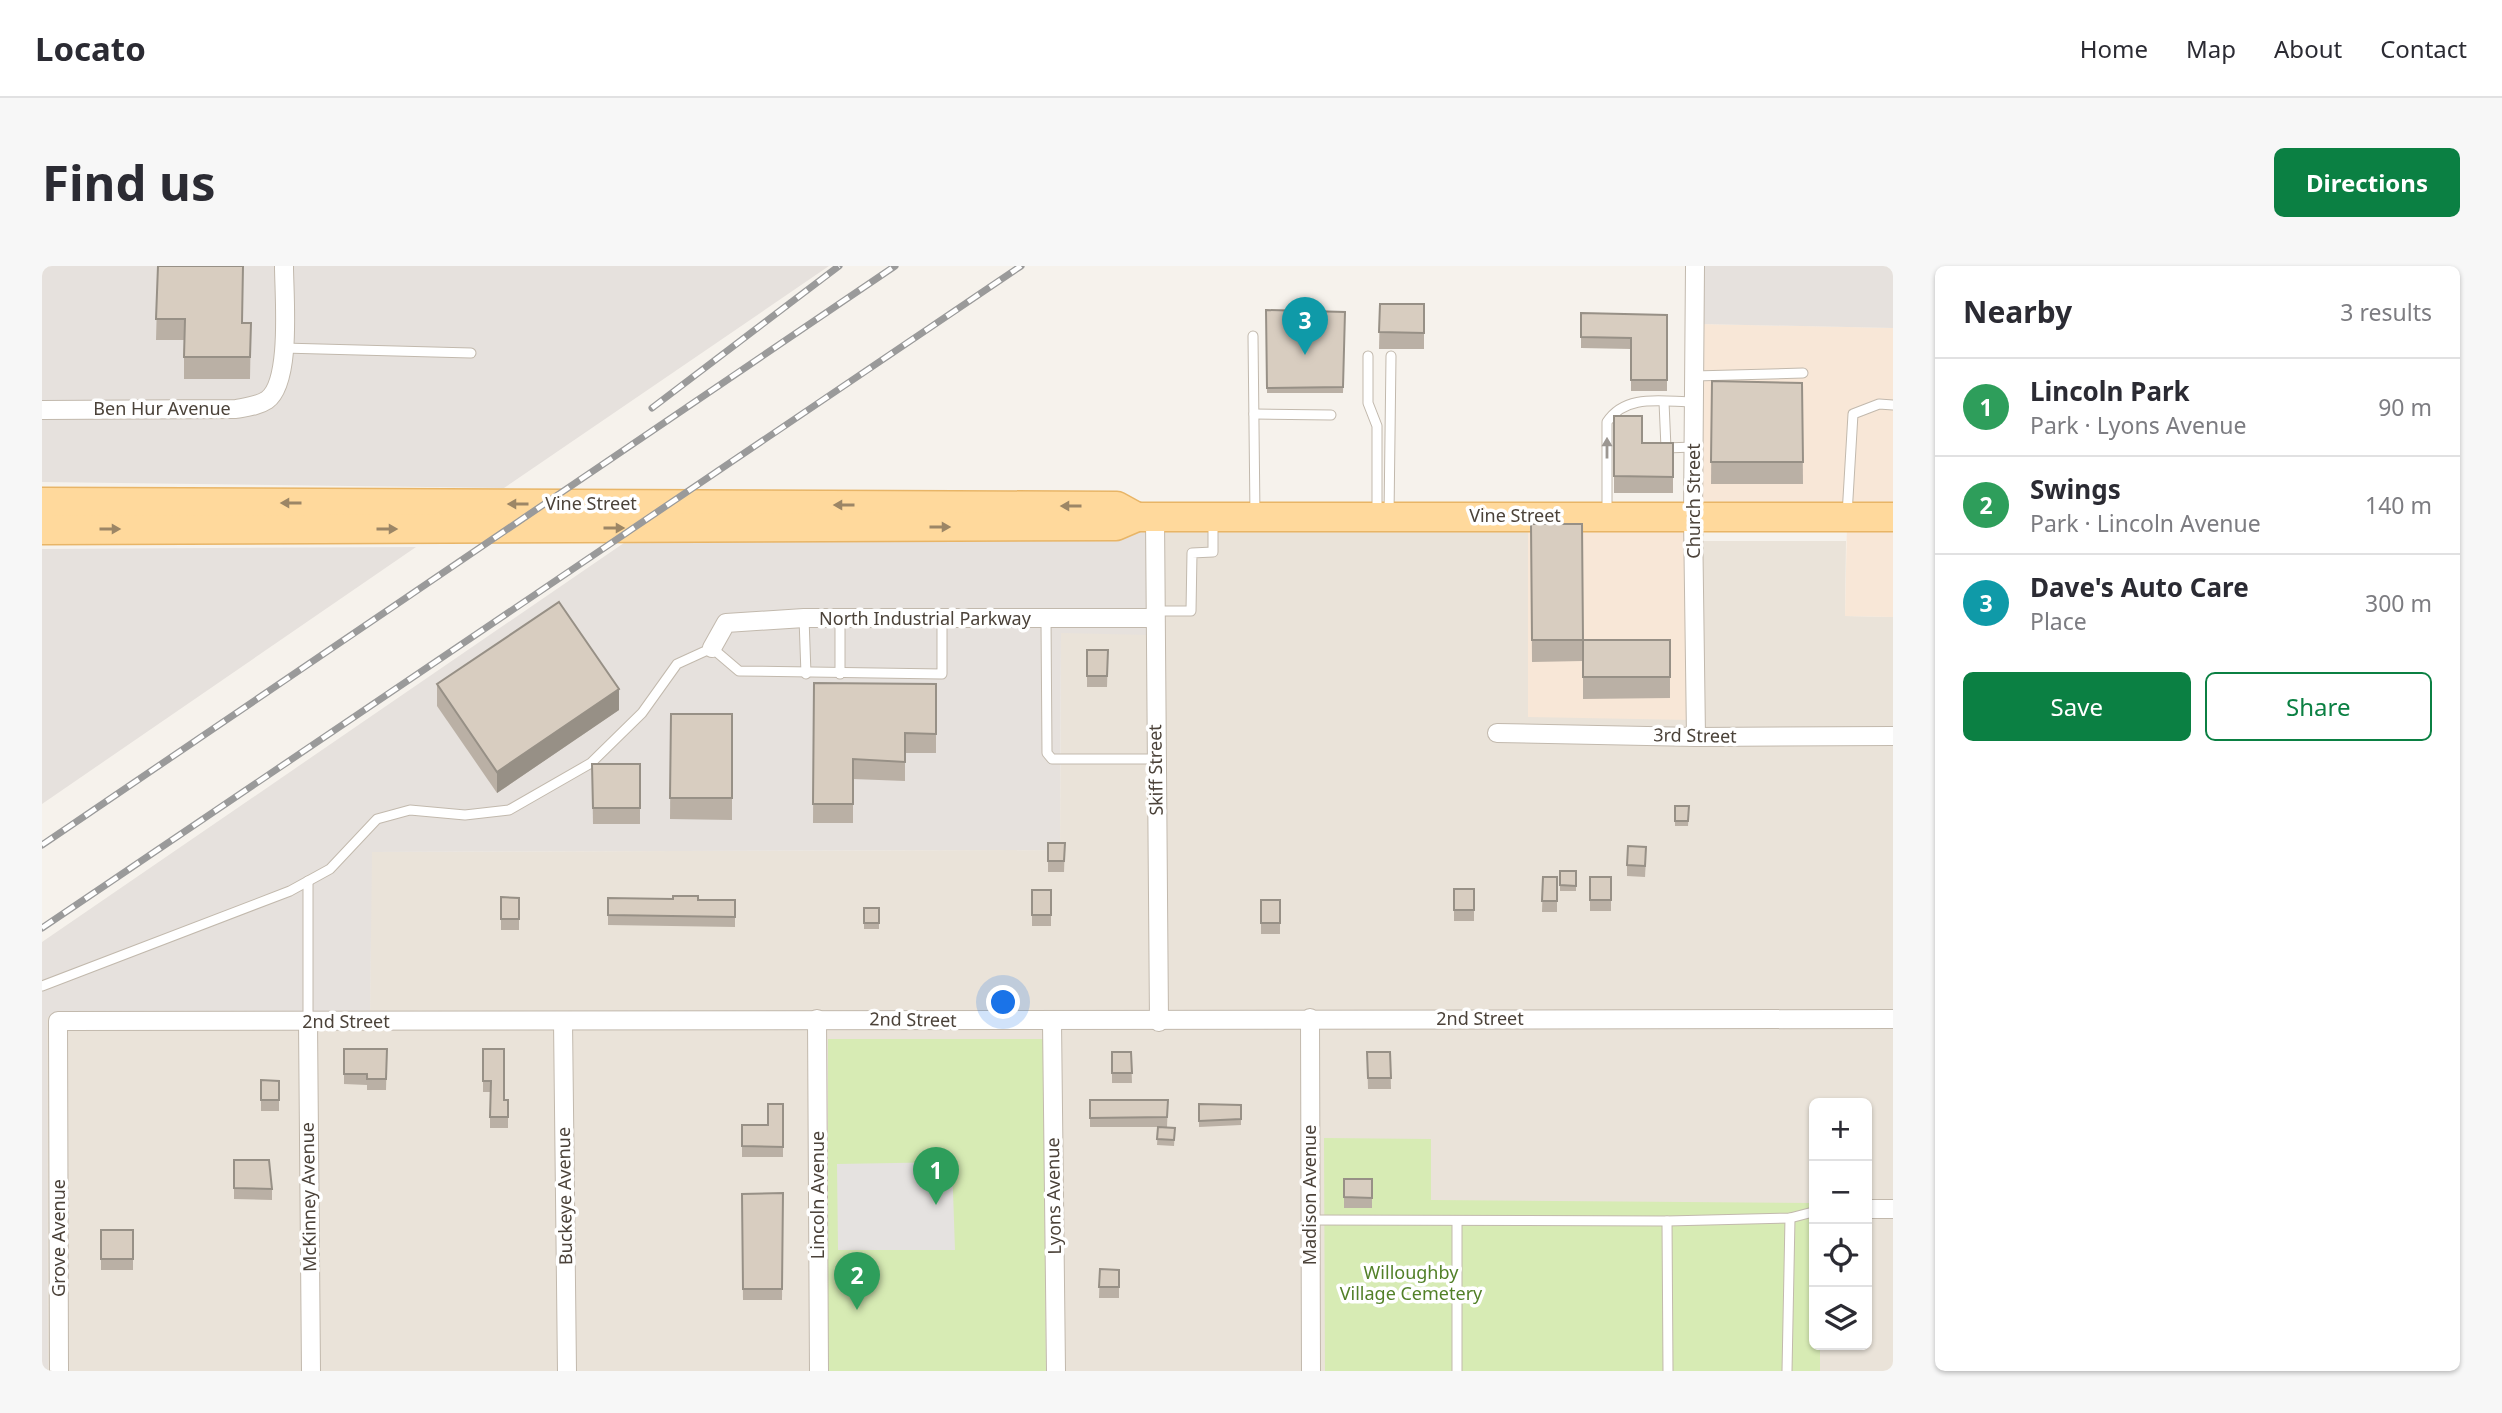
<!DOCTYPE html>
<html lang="en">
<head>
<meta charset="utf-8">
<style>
	:root { --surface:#fff; --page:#f7f7f7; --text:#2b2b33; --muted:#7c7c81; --line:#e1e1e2; --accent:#0b8043 }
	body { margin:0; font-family:"Noto Sans",sans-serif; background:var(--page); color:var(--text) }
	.controls { position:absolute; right:21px; bottom:21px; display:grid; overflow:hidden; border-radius:10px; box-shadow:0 2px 5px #0004 }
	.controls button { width:63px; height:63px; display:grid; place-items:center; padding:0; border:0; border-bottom:2px solid var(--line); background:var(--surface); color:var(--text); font:35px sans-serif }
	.you { position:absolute; left:962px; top:737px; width:24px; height:24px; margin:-18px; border:5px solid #fff; border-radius:50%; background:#1a73e8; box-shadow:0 0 0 10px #1a73e833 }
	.badge { display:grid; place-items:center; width:46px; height:46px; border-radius:50%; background:var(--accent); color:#fff; font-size:23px; font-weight:700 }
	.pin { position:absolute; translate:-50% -58px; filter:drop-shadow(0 2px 4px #0008) }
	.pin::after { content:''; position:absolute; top:37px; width:24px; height:21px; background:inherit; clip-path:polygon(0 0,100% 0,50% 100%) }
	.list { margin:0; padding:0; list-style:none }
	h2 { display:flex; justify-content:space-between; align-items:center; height:91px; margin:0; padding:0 28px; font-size:30px }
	h2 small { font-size:23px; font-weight:400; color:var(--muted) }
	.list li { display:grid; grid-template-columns:46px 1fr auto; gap:21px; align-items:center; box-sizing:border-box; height:98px; padding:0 28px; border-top:2px solid var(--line) }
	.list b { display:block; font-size:26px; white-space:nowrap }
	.list p { margin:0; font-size:23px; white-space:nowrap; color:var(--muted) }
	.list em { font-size:23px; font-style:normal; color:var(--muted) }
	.actions { display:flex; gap:14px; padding:21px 28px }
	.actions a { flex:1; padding:16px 0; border:2px solid var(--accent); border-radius:10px; text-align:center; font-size:24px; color:var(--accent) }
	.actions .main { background:var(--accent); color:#fff }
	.icon { flex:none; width:38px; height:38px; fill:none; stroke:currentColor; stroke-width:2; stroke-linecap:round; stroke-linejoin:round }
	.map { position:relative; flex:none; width:1851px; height:1105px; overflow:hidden; border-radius:10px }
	header { display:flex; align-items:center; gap:42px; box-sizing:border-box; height:98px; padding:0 35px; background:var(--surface); border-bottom:2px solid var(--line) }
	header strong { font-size:33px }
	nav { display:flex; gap:38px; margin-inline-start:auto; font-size:24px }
	.intro { display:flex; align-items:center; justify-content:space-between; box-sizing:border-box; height:168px; padding:0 42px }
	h1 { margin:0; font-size:49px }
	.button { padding:18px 32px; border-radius:10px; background:var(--accent); color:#fff; font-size:24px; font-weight:700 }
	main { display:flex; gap:42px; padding:0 42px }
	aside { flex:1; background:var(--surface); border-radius:10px; box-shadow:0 2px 5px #0004 }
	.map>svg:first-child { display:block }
	.residential { fill:#eae3d9; fill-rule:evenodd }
	.commercial { fill:#f8e7d7 }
	.industrial { fill:#e6e1dd }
	.green { fill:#d7ebb4 }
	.parking { fill:#e5e2e0 }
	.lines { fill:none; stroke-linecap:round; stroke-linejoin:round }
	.lane-casing { stroke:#c2b9ad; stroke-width:11 }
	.street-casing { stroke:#c2b9ad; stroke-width:20 }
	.primary-casing { stroke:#e8b567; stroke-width:31 }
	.lane { stroke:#fff; stroke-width:9 }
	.street { stroke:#fff; stroke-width:18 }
	.primary { stroke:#ffd99c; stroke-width:28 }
	.rail-casing { stroke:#9a9a9a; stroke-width:7 }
	.rail { stroke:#fff; stroke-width:4.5; stroke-dasharray:13; stroke-linecap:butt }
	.wall { fill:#bab0a5 }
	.shaded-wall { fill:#979086 }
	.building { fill:#d8cdc0; stroke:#979086; stroke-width:2 }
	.oneway { fill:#9c9792 }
	.oneway2 { fill:#9c8666 }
	.labels { text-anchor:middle; stroke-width:7; stroke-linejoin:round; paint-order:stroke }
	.street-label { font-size:18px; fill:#4b4239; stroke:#fff }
	.park-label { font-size:18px; fill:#528028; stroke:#fff }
</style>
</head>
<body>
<header>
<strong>Locato</strong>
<nav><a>Home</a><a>Map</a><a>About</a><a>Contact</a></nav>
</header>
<div class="intro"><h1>Find us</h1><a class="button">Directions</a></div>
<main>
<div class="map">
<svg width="1851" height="1105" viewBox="0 0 1851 1105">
	<rect width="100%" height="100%" fill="#f6f2ec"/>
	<path class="residential" d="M1486 262V451L1657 275H1804L1803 350 1851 351V1105H6L4 751 328 753 329 586 1018 584 1019 366 1109 265ZM1772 837H1825V1079H1772Z"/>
	<g class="commercial">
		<polygon points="1658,58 1851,62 1851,244 1656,242"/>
		<polygon points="1851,257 1851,351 1803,350 1805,258"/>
		<polygon points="1486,262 1645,262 1649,454 1486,451"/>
	</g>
	<g class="industrial">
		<polygon points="0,0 787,0 462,222 0,216"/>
		<polygon points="1657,0 1851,0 1851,62 1658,58"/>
		<polygon points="1109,265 1110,369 1019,367 1018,584 330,586 328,753 5,751 6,1105 0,1105 0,676 595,268"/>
		<polygon points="374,281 0,538 0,283"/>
	</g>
	<g class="green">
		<polygon points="786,773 1001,773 1004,1105 786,1105"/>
		<polygon points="1282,872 1389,873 1389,934 1772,937 1772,1079 1778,1079 1778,1105 1283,1105"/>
	</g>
	<polygon class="parking" points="910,896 913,984 796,984 795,898"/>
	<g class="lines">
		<defs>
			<g id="lane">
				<polyline points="1211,70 1213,249"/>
				<polyline points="241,82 429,87"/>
				<polyline points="1326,90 1326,137 1335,160 1335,249"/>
				<polyline points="1652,110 1761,107"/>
				<polyline points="1622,136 1624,182 1651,181"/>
				<polyline points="1212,148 1289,149"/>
				<polyline points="1347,249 1349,90"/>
				<path d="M1565 249V156C1584 127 1621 136 1652 136"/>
				<polyline points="1805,249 1811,148 1837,138 1851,139"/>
				<polyline points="1113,345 1149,345 1150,287 1171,286 1171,256"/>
				<polyline points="762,352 764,408"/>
				<polyline points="1004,354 1005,487 1010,493 1114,493"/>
				<polyline points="798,408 798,354"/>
				<polyline points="0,720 248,625 288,603 335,553 368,544 423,549 467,544 549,497 600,447 635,398 670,382 697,405 900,408 900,354"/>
				<polyline points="266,756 266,615"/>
				<polyline points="1268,954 1625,955 1748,952 1771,946"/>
				<polyline points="1415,955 1415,1105"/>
				<polyline points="1625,955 1626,1105"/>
				<polyline points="1745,1105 1748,952"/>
			</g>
			<g id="street">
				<polyline points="1653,0 1651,251 1654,471"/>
				<path d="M0 144 194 143C205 141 216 140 225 134 250 116 242 30 242 0"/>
				<polyline points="1113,252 1117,756"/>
				<polyline points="670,382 684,357 762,352 1112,352"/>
				<polyline points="1455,467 1654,471 1851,470"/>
				<polyline points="1268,752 1269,1105"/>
				<polyline points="775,753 777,1105"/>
				<polyline points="521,755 525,1105"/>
				<polyline points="266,756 269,1105"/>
				<polyline points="1010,756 1014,1105"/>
				<polyline points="1825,943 1851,943"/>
				<polyline points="17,1105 16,755 1851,753"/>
			</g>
			<g id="primary">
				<polyline points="0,236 1075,240 1095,251"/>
				<polyline points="0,264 1074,260 1095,251 1851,251"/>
			</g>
		</defs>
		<use href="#lane" class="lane-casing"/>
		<use href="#street" class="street-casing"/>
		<use href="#primary" class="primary-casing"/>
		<use href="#lane" class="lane"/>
		<use href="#street" class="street"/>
		<use href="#primary" class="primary"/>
		<defs>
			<g id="rail">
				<polyline points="610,142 797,0"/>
				<polyline points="0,579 853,0"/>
				<polyline points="0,662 979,0"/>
			</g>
		</defs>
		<use href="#rail" class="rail-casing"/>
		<use href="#rail" class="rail"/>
	</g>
	<g class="wall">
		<polygon points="116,0 200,57 209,57 208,113 142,113 142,74 114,74"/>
		<polygon points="1338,38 1382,38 1382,83 1337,83"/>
		<polygon points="1224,44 1303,46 1301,127 1225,127"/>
		<polygon points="1539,47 1625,49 1625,125 1589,125 1589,83 1539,82"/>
		<polygon points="1670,115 1760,117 1761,218 1669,218"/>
		<polygon points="1572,150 1600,177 1631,177 1631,227 1572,227"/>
		<polygon points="1489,258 1541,374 1628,374 1628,432 1541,433 1541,395 1490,396"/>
		<polygon points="1045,384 1066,384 1065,421 1045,421"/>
		<polygon points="772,417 894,418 894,487 863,487 863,515 811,513 811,557 771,557"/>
		<polygon points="395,418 577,444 455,527 395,440"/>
		<polygon points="629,448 690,448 690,554 628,553"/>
		<polygon points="550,498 598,498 598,558 551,558"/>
		<polygon points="1633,540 1647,540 1646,560 1633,560"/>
		<polygon points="1006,577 1023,577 1022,606 1006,606"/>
		<polygon points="1604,592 1603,611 1585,610 1585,599"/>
		<rect x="1518" y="605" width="16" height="20"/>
		<polygon points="1501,611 1515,611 1515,646 1500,646"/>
		<rect x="1548" y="611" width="21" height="34"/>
		<rect x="1412" y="623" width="20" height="32"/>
		<rect x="990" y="624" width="19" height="36"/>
		<polygon points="459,631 477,632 477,664 459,664"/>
		<polygon points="566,632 693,634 693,661 566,659"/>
		<rect x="1219" y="634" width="19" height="34"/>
		<rect x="822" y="642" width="15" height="21"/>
		<polygon points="302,783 345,783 344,824 325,824 325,819 302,818"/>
		<polygon points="441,783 462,834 466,834 466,862 448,862 448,826 441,826"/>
		<polygon points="1070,786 1089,786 1090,817 1070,817"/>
		<polygon points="1325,786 1348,786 1349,823 1326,823"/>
		<polygon points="219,814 237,815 237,845 219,845"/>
		<polygon points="1048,834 1126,834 1125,861 1048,861"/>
		<polygon points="741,838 741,891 700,891 700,859 726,859"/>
		<polygon points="1157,838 1199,839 1199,859 1157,861"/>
		<polygon points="1116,861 1133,862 1132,880 1115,879"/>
		<polygon points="192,894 230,923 230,934 192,933"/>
		<rect x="1302" y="913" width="28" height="29"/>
		<polygon points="741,927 740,1034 701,1034 700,928"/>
		<rect x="59" y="964" width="32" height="40"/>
		<polygon points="1058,1003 1077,1004 1077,1032 1057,1032"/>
	</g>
	<polygon class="shaded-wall" points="577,423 577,444 455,527 455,506"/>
	<g class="building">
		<polygon points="116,0 201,0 200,57 209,57 208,91 142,91 143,53 114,53"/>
		<polygon points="1338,38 1382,38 1382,67 1337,66"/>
		<polygon points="1224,44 1303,46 1301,121 1225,122"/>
		<polygon points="1539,47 1625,49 1625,114 1589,114 1589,72 1539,71"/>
		<polygon points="1670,115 1760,117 1761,196 1669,196"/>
		<polygon points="1572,150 1600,150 1600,177 1631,177 1631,211 1572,210"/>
		<polygon points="1489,258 1540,258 1541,374 1490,374"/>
		<polygon points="517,336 577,423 455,506 395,418"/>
		<rect x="1541" y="374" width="87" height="37"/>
		<polygon points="1045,384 1066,384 1065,410 1045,410"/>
		<polygon points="772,417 894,418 894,468 863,467 863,496 811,493 811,538 771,538"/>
		<polygon points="629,448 690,448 690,532 628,532"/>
		<polygon points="550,498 598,498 598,542 551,542"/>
		<polygon points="1633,540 1647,540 1646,555 1633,555"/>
		<polygon points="1006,577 1023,577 1022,595 1006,595"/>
		<polygon points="1586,580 1604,581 1603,600 1585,599"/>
		<polygon points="1518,605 1534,605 1534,620 1518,619"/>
		<polygon points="1501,611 1515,611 1515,635 1500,635"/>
		<rect x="1548" y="611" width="21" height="23"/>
		<rect x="1412" y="623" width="20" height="21"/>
		<rect x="990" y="624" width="19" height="25"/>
		<polygon points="631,630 656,630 656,634 693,634 693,651 566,649 566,632 631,633"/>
		<polygon points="459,631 477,632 477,653 459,653"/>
		<rect x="1219" y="634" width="19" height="23"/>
		<rect x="822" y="642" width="15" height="15"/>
		<polygon points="302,783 345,783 344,813 325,813 325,808 302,808"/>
		<polygon points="441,783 462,783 462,834 466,834 466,851 448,851 449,815 441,815"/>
		<polygon points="1070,786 1089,786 1090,807 1070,807"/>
		<polygon points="1325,786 1348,786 1349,812 1326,812"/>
		<polygon points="219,814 237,815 237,834 219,834"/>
		<polygon points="1048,834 1126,834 1125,851 1048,852"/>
		<polygon points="726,838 741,838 741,881 700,880 700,859 726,859"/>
		<polygon points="1157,838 1199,839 1199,853 1157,855"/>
		<polygon points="1116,861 1133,862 1132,874 1115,873"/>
		<polygon points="192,894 227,894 230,923 192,922"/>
		<polygon points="1302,913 1330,913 1330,932 1302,931"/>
		<polygon points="741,927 740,1023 701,1023 700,928"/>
		<rect x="59" y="964" width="32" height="29"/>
		<polygon points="1058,1003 1077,1004 1077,1021 1057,1021"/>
	</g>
	<defs><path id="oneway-solid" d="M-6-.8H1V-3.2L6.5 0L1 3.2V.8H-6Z" transform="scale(1.75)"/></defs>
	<use class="oneway" href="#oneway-solid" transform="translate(1565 182) rotate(-90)"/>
	<g class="oneway2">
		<use href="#oneway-solid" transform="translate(249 237) rotate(-180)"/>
		<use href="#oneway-solid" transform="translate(476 238) rotate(-180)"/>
		<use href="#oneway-solid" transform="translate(802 239) rotate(-180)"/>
		<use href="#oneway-solid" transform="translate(1029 240) rotate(-180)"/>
		<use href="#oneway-solid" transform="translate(898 261)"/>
		<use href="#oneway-solid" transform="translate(572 262)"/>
		<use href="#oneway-solid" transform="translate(68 263)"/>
		<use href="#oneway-solid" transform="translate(345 263)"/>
	</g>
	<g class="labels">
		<g class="street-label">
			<text x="120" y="149">Ben Hur Avenue</text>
			<text transform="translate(1652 235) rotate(-90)" y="6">Church Street</text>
			<text x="549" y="244">Vine Street</text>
			<text x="1473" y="256">Vine Street</text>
			<text x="883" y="359">North Industrial Parkway</text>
			<text transform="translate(1653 470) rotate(1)" y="6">3rd Street</text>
			<text transform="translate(1114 504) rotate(-91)" y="6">Skiff Street</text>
			<text x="1438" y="759">2nd Street</text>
			<text transform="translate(871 754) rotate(1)" y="6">2nd Street</text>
			<text x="304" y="762">2nd Street</text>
			<text transform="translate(776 929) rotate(-90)" y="6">Lincoln Avenue</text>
			<text transform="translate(1268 929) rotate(-90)" y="6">Madison Avenue</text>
			<text transform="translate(523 930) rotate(-91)" y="6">Buckeye Avenue</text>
			<text transform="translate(1012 930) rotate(-91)" y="6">Lyons Avenue</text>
			<text transform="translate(267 931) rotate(-91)" y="6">McKinney Avenue</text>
			<text transform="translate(17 972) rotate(-90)" y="6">Grove Avenue</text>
		</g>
		<g class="park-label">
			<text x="1369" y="1013">Willoughby<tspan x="1369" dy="21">Village Cemetery</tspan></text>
		</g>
	</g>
</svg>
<div class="controls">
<button>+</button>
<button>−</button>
<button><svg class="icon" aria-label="locate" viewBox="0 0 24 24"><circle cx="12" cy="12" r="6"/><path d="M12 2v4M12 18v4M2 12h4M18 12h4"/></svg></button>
<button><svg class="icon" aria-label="layers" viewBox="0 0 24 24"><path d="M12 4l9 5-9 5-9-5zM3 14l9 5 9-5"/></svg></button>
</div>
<div class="you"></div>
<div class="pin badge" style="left:894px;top:939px;background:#2e9e5b">1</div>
<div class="pin badge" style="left:815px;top:1044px;background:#2e9e5b">2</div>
<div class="pin badge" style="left:1263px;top:89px;background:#0f9aa8">3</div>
</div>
<aside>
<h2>Nearby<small>3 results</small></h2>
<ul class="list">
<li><span class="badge" style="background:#2e9e5b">1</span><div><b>Lincoln Park</b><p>Park · Lyons Avenue</p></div><em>90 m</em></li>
<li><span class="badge" style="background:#2e9e5b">2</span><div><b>Swings</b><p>Park · Lincoln Avenue</p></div><em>140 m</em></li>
<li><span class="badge" style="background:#0f9aa8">3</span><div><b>Dave's Auto Care</b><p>Place</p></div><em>300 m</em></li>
</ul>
<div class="actions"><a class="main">Save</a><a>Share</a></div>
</aside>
</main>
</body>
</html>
